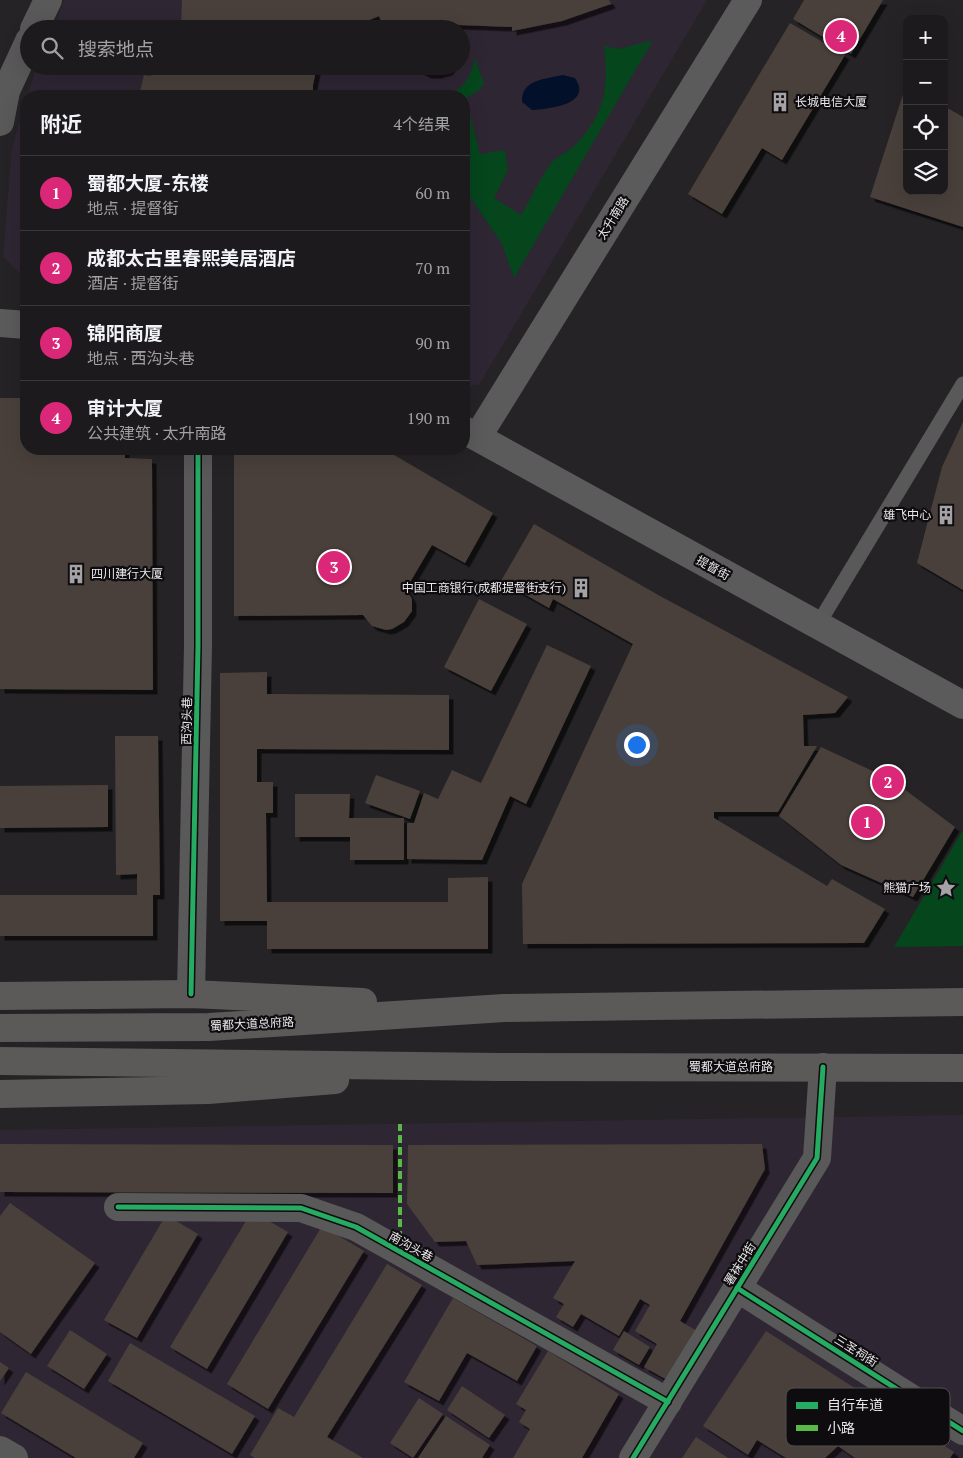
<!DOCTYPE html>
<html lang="zh">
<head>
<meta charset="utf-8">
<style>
	:root { --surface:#1c1a1c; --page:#292729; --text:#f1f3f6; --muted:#a0a1a3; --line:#3a383b; --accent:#db2777 }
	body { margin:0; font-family:"PT Serif","Noto Sans SC",serif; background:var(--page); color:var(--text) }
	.controls { position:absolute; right:15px; top:15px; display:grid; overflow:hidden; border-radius:10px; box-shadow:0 5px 20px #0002 }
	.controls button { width:45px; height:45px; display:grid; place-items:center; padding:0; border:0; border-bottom:1px solid var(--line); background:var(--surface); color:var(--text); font:25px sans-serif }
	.you { position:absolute; left:636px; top:744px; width:18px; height:18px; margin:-12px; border:4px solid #fff; border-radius:50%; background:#1a73e8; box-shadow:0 0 0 8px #1a73e833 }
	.badge { display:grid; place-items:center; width:32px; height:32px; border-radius:50%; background:var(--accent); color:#fff; font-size:16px; font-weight:700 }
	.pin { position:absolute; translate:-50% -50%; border:2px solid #fff; box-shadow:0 1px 5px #0006 }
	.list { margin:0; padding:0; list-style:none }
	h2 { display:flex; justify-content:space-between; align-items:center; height:65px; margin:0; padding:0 20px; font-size:21px }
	h2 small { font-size:16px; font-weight:400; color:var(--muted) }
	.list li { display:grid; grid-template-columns:32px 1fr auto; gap:15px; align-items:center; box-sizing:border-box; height:75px; padding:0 20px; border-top:1px solid var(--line) }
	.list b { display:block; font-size:19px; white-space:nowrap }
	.list p { margin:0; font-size:16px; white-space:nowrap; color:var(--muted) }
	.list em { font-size:16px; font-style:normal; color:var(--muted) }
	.icon { flex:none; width:28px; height:28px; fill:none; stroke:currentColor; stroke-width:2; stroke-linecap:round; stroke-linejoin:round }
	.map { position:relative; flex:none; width:963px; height:1458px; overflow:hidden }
	.search { position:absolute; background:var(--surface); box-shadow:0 5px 20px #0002; left:20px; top:20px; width:450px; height:55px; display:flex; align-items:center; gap:12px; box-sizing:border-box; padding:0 18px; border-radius:28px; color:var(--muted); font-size:19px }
	.panel { position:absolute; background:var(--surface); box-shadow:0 5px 20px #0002; left:20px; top:90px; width:450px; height:365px; border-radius:20px }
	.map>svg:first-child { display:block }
	.commercial { fill:#2f2633 }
	.green { fill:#05461d }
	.water { fill:#03102a }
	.building { fill:#49403b; filter:url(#shadow) }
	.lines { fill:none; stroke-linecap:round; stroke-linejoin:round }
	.service { stroke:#5a5959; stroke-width:15 }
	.minor { stroke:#5a5959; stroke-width:28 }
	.secondary { stroke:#5c5b5c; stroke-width:28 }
	.primary { stroke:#5b5a59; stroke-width:28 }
	.quiet { stroke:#58b947; stroke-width:4; stroke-dasharray:8 4; stroke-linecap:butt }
	.cycleway-casing { stroke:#0e0c0e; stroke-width:8 }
	.cycleway { stroke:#26ab63; stroke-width:5 }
	.labels { text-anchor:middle; stroke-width:4.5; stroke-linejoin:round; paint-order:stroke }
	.poi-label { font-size:12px; fill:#eae7eb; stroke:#0e0c0e; text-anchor:end }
	.street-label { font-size:12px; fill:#eae7eb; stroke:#0e0c0e }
	.key { fill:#0e0c0e; stroke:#504e50; stroke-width:1 }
	.key-label { font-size:14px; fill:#eae7eb }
</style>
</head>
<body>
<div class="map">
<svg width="963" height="1458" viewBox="0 0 963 1458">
	<defs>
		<filter id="shadow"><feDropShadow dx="4.5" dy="4.5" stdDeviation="0" flood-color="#0009"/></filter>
	</defs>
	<rect width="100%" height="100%" fill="#252326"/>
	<g class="commercial">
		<polygon points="64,0 707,0 479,385 464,386 464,96 27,96 37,66 461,66 461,29 53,29"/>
		<polygon points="26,97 26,275 21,275 3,256 12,148"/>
		<polygon points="963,1115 963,1458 0,1458 0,1130"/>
	</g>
	<g class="green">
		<path d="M653 40 514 278 502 244 464 188V119L470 115 480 154 505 150 508 170 494 198 521 215C532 198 540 176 553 161 559 155 569 152 575 145 605 115 609 87 604 46L619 49Z"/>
		<path d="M475 58 484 84 478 91 464 99V96H424L423 91C453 101 469 87 475 58Z"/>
		<polygon points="963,830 963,946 894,947"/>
	</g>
	<path class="water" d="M563 75 575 78C593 104 550 109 532 110L522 102C521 79 546 79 563 75Z"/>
	<g class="building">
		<polygon points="182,0 609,0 611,4 562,21 512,31 512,27 459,25 459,29 384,29 379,16 348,29 181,29"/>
		<polygon points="804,0 883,0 851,54 793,19"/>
		<polygon points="790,23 845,55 782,160 762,148 722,214 688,194"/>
		<polygon points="153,66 317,66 313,85 313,96 139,96 144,75 151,76"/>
		<polygon points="410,66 452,66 448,71 437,74 427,74"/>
		<polygon points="906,85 907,191 944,191 944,106 963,117 963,227 870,197"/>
		<polygon points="0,398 26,398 26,449 125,449 125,458 152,459 153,690 0,689"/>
		<polygon points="963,422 963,590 917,563 942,467"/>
		<polygon points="234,449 384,449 493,513 465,563 432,545 406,589 412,599 412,611 404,622 392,629 386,630 372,626 363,615 234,616"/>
		<polygon points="534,524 660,596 848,697 835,713 803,715 804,746 817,746 778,812 714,812 714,818 827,886 832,879 885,909 864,943 523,944 522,884 633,644 553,599 549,608 501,581"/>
		<polygon points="479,599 527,624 491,691 444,667"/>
		<polygon points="547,645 591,666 526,804 510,796 482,860 407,859 407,823 414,823 424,793 438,799 452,770 481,783"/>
		<polygon points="267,672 267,694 449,695 449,750 257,749 257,782 273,782 273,813 266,813 267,902 448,902 448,878 488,877 488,949 267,949 267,921 220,921 220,673"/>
		<polygon points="115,736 158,736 160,895 153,895 153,936 0,936 0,895 137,895 137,874 116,875"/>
		<polygon points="821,747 892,780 955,827 913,897 841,865 779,816"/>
		<polygon points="376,775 420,791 410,819 365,803"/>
		<polygon points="108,785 108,827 0,828 0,786"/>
		<polygon points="295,794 350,794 349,818 404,818 404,860 350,860 350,837 295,837"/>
		<polygon points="0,1144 393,1145 393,1193 0,1192"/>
		<polygon points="762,1144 765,1169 680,1321 697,1331 669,1381 644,1367 657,1344 635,1331 650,1305 640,1299 619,1336 581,1314 573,1327 556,1317 564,1304 553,1298 575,1261 477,1265 466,1241 435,1242 407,1204 408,1145"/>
		<polygon points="10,1203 95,1263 31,1354 0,1332 0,1216"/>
		<polygon points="255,1213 288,1232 207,1369 170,1347 249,1216"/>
		<polygon points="166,1215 198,1234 137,1338 104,1320"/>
		<polygon points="322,1226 364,1251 268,1409 227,1384"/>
		<polygon points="387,1264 422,1285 327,1437 363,1458 255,1458 250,1455 278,1408 294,1417"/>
		<polygon points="453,1298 537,1346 517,1381 467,1353 439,1401 404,1382"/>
		<polygon points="70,1330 107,1354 84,1389 47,1366"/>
		<polygon points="624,1331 650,1347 639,1365 613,1350"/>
		<polygon points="766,1331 954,1452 950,1458 855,1458 838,1446 825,1458 786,1458 757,1440 748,1455 703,1426"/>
		<polygon points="130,1343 255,1416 232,1454 108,1381"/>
		<polygon points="548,1351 619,1394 582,1458 513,1458 530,1429 519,1422 526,1410 516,1404"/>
		<polygon points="0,1362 9,1368 0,1381"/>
		<polygon points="26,1372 143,1443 134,1458 76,1458 1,1413"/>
		<polygon points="462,1386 505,1415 489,1438 447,1410"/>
		<polygon points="419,1398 443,1414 413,1458 390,1443"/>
		<polygon points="446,1416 490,1445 482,1458 418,1458"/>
		<polygon points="696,1437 728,1458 682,1458"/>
	</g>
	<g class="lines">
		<polyline class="service" points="817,626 963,384"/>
		<g class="minor">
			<polyline points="34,29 48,0"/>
			<polyline points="0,122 6,91 29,41"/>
			<polyline points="191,994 198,646 198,449"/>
			<polyline points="118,1207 301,1208 356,1227 668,1402"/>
			<polyline points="737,1288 963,1431"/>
			<polyline points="0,1450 14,1458"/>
			<polyline points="633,1458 817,1158 823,1067"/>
		</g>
		<g class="secondary">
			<polyline points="0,323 26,325"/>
			<polyline points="464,430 963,705"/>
			<polyline points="478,436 748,0"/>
		</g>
		<g class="primary">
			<polyline points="0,996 191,994 363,1002"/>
			<polyline points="0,1028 209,1027 504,1008 963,1002"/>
			<polyline points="0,1061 498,1067 963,1068"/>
			<polyline points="0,1094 208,1090 335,1080"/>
		</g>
		<polyline class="quiet" points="400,1251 400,1124"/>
		<defs>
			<g id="cycleway">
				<polyline points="191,994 198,646 198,449"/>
				<polyline points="118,1207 301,1208 356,1227 668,1402"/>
				<polyline points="737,1288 963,1431"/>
				<polyline points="633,1458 817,1158 823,1067"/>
			</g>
		</defs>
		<use href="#cycleway" class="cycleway-casing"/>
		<use href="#cycleway" class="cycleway"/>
	</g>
	<defs>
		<symbol id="building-bare" viewBox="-9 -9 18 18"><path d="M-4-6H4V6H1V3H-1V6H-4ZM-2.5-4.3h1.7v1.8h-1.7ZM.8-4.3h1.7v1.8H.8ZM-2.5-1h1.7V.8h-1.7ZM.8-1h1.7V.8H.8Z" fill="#a5a2a6" stroke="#0e0c0e" stroke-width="2.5" paint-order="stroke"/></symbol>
		<symbol id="sight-bare" viewBox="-9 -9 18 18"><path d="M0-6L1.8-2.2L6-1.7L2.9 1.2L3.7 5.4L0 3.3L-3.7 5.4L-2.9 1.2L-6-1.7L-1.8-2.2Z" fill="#a5a2a6" stroke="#0e0c0e" stroke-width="2.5" paint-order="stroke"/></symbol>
	</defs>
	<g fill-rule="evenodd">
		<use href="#building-bare" x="766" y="88" width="28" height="28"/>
		<use href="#building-bare" x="932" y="501" width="28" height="28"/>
		<use href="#building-bare" x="62" y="560" width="28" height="28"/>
		<use href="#building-bare" x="567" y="574" width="28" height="28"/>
		<use href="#sight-bare" x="932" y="874" width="28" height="28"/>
	</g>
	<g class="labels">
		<g class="poi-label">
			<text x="795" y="106" text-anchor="start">长城电信大厦</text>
			<text x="931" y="519">雄飞中心</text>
			<text x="91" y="578" text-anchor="start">四川建行大厦</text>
			<text x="566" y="592">中国工商银行(成都提督街支行)</text>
			<text x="931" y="892">熊猫广场</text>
		</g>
		<g class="street-label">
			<text transform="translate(613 218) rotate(-58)" y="4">太升南路</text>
			<text transform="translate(713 568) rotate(29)" y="4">提督街</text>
			<text transform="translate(187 721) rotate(-89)" y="4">西沟头巷</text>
			<text transform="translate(252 1024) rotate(-3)" y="4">蜀都大道总府路</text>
			<text x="731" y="1071">蜀都大道总府路</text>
			<text transform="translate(411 1247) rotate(29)" y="4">南沟头巷</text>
			<text transform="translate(740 1264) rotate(-58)" y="4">署袜中街</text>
			<text transform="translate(856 1351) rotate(32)" y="4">三圣祠街</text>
		</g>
	</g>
	<rect x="786" y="1388" width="164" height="58" rx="8" class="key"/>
	<rect x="796" y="1402" width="22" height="7" fill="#26ab63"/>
	<rect x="796" y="1425" width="22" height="6" fill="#58b947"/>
	<g class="key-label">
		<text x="827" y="1410">自行车道</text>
		<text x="827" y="1433">小路</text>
	</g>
</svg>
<div class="controls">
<button>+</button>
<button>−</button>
<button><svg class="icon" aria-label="locate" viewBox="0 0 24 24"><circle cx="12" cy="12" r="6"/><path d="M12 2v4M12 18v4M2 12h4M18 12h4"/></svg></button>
<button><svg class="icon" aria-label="layers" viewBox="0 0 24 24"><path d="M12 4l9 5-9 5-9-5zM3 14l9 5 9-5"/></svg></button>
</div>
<div class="you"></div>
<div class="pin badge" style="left:867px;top:822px">1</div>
<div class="pin badge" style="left:888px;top:782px">2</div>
<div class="pin badge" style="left:334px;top:567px">3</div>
<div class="pin badge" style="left:841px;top:36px">4</div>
<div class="search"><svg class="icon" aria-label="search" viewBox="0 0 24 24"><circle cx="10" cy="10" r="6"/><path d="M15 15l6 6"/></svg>搜索地点</div>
<section class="panel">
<h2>附近<small>4个结果</small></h2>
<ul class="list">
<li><span class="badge">1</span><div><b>蜀都大厦-东楼</b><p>地点 · 提督街</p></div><em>60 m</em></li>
<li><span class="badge">2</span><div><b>成都太古里春熙美居酒店</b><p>酒店 · 提督街</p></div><em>70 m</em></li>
<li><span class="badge">3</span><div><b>锦阳商厦</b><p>地点 · 西沟头巷</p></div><em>90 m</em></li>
<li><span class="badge">4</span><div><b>审计大厦</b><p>公共建筑 · 太升南路</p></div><em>190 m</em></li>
</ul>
</section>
</div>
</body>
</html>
